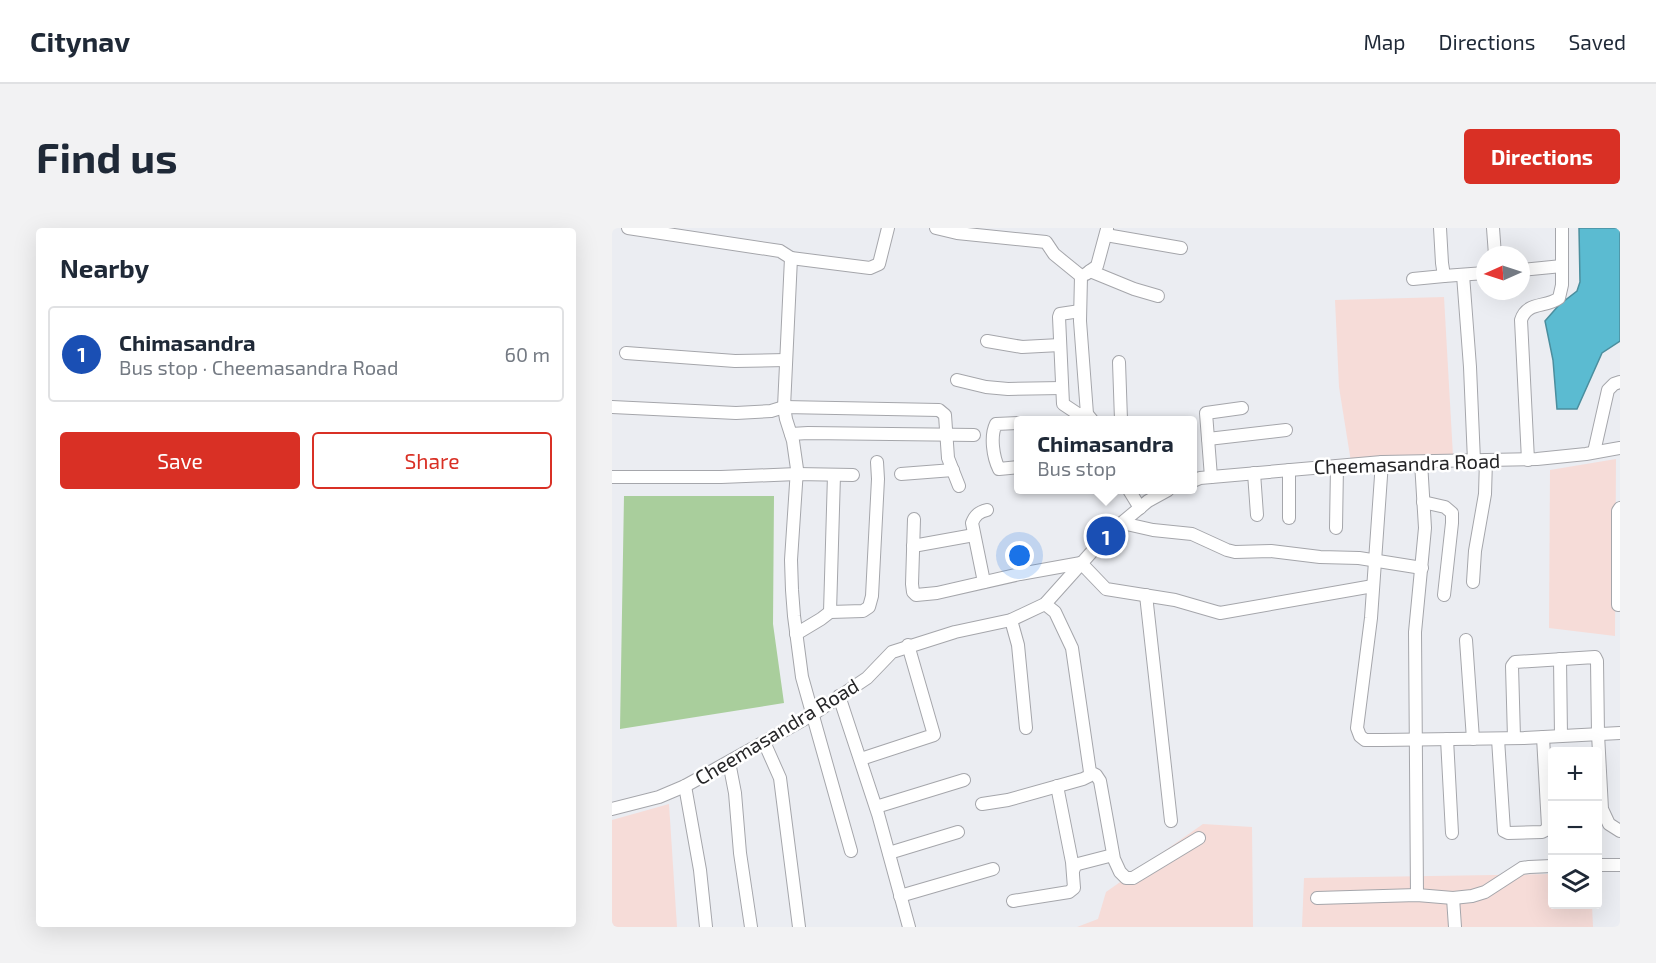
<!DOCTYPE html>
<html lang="en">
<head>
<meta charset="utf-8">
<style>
	:root { --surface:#fff; --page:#f2f2f3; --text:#1f2937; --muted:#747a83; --line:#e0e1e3; --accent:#d93025 }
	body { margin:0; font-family:"Exo 2",sans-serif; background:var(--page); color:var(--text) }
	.controls { position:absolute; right:18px; bottom:18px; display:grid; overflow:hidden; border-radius:6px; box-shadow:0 6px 24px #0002 }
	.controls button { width:54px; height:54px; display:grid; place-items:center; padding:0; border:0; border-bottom:2px solid var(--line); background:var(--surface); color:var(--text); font:30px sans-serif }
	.compass { position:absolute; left:864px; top:18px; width:54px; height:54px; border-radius:50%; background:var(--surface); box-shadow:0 6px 24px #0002; rotate:267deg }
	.you { position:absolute; left:408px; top:328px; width:21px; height:21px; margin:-15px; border:4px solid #fff; border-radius:50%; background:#1a73e8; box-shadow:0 0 0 9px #1a73e833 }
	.badge { display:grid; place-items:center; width:39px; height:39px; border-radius:50%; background:var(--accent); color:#fff; font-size:20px; font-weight:700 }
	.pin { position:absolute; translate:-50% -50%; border:3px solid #fff; box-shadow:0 2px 6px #0006 }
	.popup { position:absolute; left:402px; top:188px; width:183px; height:78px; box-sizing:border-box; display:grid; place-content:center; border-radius:6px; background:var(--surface); filter:drop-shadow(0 2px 4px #0005); font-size:20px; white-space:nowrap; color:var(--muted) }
	.popup b { font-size:22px; color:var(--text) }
	.popup::after { content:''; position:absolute; left:50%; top:100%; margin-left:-12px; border:12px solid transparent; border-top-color:var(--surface) }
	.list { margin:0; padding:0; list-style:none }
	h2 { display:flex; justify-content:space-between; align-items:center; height:78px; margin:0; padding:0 24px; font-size:26px }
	h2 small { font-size:20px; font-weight:400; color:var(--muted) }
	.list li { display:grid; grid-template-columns:39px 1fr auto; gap:18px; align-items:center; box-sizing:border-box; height:96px; margin:0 12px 12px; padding:0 12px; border:2px solid var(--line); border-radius:6px }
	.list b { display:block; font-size:22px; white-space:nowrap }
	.list p { margin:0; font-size:20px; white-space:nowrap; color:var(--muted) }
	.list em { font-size:20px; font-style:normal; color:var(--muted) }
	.actions { display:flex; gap:12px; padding:18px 24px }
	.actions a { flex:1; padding:14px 0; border:2px solid var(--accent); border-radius:6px; text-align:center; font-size:21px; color:var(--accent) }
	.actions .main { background:var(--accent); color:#fff }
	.icon { flex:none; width:33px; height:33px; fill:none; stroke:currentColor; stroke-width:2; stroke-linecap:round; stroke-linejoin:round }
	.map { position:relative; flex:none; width:1008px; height:699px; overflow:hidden; border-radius:6px }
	header { display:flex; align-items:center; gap:36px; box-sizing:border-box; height:84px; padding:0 30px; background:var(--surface); border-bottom:2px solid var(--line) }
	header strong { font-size:28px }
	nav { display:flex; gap:33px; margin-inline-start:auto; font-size:21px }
	.intro { display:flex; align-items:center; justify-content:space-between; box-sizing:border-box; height:144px; padding:0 36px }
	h1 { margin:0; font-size:42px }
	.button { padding:15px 27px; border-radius:6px; background:var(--accent); color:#fff; font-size:21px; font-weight:700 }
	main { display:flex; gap:36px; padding:0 36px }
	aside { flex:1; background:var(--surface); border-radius:6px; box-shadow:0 6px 24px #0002 }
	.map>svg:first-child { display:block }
	.industrial { fill:#f6dcd8 }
	.green { fill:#a9ce9c }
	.water { fill:#5bbbd1; stroke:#4b8e9e; stroke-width:1.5 }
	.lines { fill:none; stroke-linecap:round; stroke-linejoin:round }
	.minor-casing { stroke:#a5a6ab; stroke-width:14 }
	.minor { stroke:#fff; stroke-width:12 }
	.labels { text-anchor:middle; stroke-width:5; stroke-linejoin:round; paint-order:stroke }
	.street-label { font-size:20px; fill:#252527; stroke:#fff }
</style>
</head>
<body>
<header>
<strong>Citynav</strong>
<nav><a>Map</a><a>Directions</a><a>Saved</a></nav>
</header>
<div class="intro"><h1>Find us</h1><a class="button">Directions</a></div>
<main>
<aside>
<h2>Nearby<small></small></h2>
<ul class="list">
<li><span class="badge" style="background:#1a4fb4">1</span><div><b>Chimasandra</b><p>Bus stop · Cheemasandra Road</p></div><em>60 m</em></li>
</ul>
<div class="actions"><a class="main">Save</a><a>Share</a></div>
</aside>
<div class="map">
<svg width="1008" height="699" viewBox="0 0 1008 699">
	<rect width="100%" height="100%" fill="#ebedf2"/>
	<g class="industrial">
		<polygon points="832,69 841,228 739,234 727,159 723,72"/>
		<polygon points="1004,231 1003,408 937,400 938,242"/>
		<polygon points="57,576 65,699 0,699 0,592"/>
		<polygon points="591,596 640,599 641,699 465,699 486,691 494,664"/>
		<polygon points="940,646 940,676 980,677 981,699 690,699 692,650"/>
	</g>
	<polygon class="green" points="12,268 162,268 161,396 172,475 8,501"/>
	<polygon class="water" points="967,0 1008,0 1008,113 990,125 965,181 945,181 941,132 933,93 947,77 965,63 968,54"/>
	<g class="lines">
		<defs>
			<g id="minor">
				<polyline points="16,0 168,23 179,30 172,179 174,191 181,213 185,241 179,332 180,362 182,388 190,449 239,623"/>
				<polyline points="324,0 345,5 434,14 442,26 469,48"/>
				<polyline points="828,0 830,35 832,48 873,45"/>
				<polyline points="881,0 883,27"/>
				<polyline points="494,7 569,20"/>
				<polyline points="179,30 258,40 267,36 276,0"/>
				<polyline points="909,42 950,38"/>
				<polyline points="478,43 522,61 546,68"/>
				<polyline points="474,46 485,38 495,1"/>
				<polyline points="851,47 858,139 862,233"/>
				<polyline points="469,48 468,93 475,186 480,192"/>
				<polyline points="801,51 832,48"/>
				<polyline points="468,83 448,86 447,89 451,176 466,186 475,186"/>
				<polyline points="375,113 410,119 448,117"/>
				<polyline points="14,125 123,133 174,132"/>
				<polyline points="507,134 509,192"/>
				<polyline points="345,152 374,159 396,161 450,160"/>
				<polyline points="0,179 124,185 159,183 172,179 327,182 333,187 336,230 347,258"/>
				<path d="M407 195 384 196C378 208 381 229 387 241L407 239"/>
				<polyline points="179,206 196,205 362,207"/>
				<polyline points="596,211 674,202"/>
				<polyline points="982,224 996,162 1002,156 1008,154"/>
				<path d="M916 232 909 92C915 73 934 80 947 70L950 57V0"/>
				<polyline points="770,234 759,390 745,500 748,508 753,512 770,512 912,510 1008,505"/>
				<polyline points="642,245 645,287"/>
				<polyline points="289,246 341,242"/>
				<polyline points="0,249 109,249 185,246 241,247"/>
				<polyline points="599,249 594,185 630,180"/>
				<polyline points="581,253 588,250 770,234 925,231 974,226 1008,220"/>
				<polyline points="517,262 528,280"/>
				<polyline points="811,274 833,279 840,285 840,295 832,367"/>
				<polyline points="677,290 677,242"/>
				<polyline points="302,291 300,356 301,364 304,367 325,365 408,346 469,335"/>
				<polyline points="510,295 541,302 580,306 615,322 623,324 659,323 708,329 747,330 810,340"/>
				<polyline points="724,300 725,238"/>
				<polyline points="301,318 362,307"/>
				<polyline points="469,335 494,361 563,372 608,385 761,358"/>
				<path d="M372 354 360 295C363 287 367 284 375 282"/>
				<polyline points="861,354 863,323 873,266 874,232"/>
				<polyline points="534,367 559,593"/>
				<polyline points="433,376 443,384 460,420 478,544 484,547 488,553 502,631 508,644 514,650 521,650 587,610"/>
				<polyline points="1006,377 1006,283 1008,280"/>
				<polyline points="218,384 222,247"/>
				<polyline points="399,392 406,417 414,500"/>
				<polyline points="184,406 209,391 218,384 251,383 257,379 260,368 266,251 265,234"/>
				<polyline points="854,412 861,511"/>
				<polyline points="948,431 949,508"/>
				<polyline points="227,468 266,586 297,699"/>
				<polyline points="902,510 900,438 903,434 983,429 985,433 986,506 990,581 997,596 1008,603"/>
				<polyline points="835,511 840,605"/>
				<polyline points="886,511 892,603 896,605 930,604 934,602 936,598 931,509"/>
				<polyline points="152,514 168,550 187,699"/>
				<polyline points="249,531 322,507 296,417"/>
				<polyline points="117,534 123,565 128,625 139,699"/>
				<polyline points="73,558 88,642 94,699"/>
				<polyline points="370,576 396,572 471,551 477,548 478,544"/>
				<polyline points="264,579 352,552"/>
				<polyline points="0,581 47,569 73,558 102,542 200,487 255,450 280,424 343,404 399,392 433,376 494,308 536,273 556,262"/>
				<polyline points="277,625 346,604"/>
				<polyline points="986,637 1008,637"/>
				<polyline points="461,643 463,638 466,636 501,627"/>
				<polyline points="805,667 803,404 813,300 809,234"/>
				<polyline points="288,668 381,641"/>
				<polyline points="705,670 805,667 841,670 860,668 873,664 910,640 917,639 940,638"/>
				<polyline points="841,670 843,699"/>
				<polyline points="401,673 457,664 462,660 460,634 445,558"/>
			</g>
		</defs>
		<use href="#minor" class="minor-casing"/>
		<use href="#minor" class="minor"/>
	</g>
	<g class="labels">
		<g class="street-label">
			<text transform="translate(795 236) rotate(-2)" y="7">Cheemasandra Road</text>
			<text transform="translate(165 504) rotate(-31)" y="7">Cheemasandra Road</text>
		</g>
	</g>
</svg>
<div class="controls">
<button>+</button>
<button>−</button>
<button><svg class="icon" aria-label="layers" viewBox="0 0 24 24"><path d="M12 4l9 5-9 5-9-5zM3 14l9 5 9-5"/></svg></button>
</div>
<svg class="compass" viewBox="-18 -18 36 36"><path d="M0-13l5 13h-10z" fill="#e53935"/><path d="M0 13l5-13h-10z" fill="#747a83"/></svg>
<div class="you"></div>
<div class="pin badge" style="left:494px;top:308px;background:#1a4fb4">1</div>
<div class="popup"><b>Chimasandra</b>Bus stop</div>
</div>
</main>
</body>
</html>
